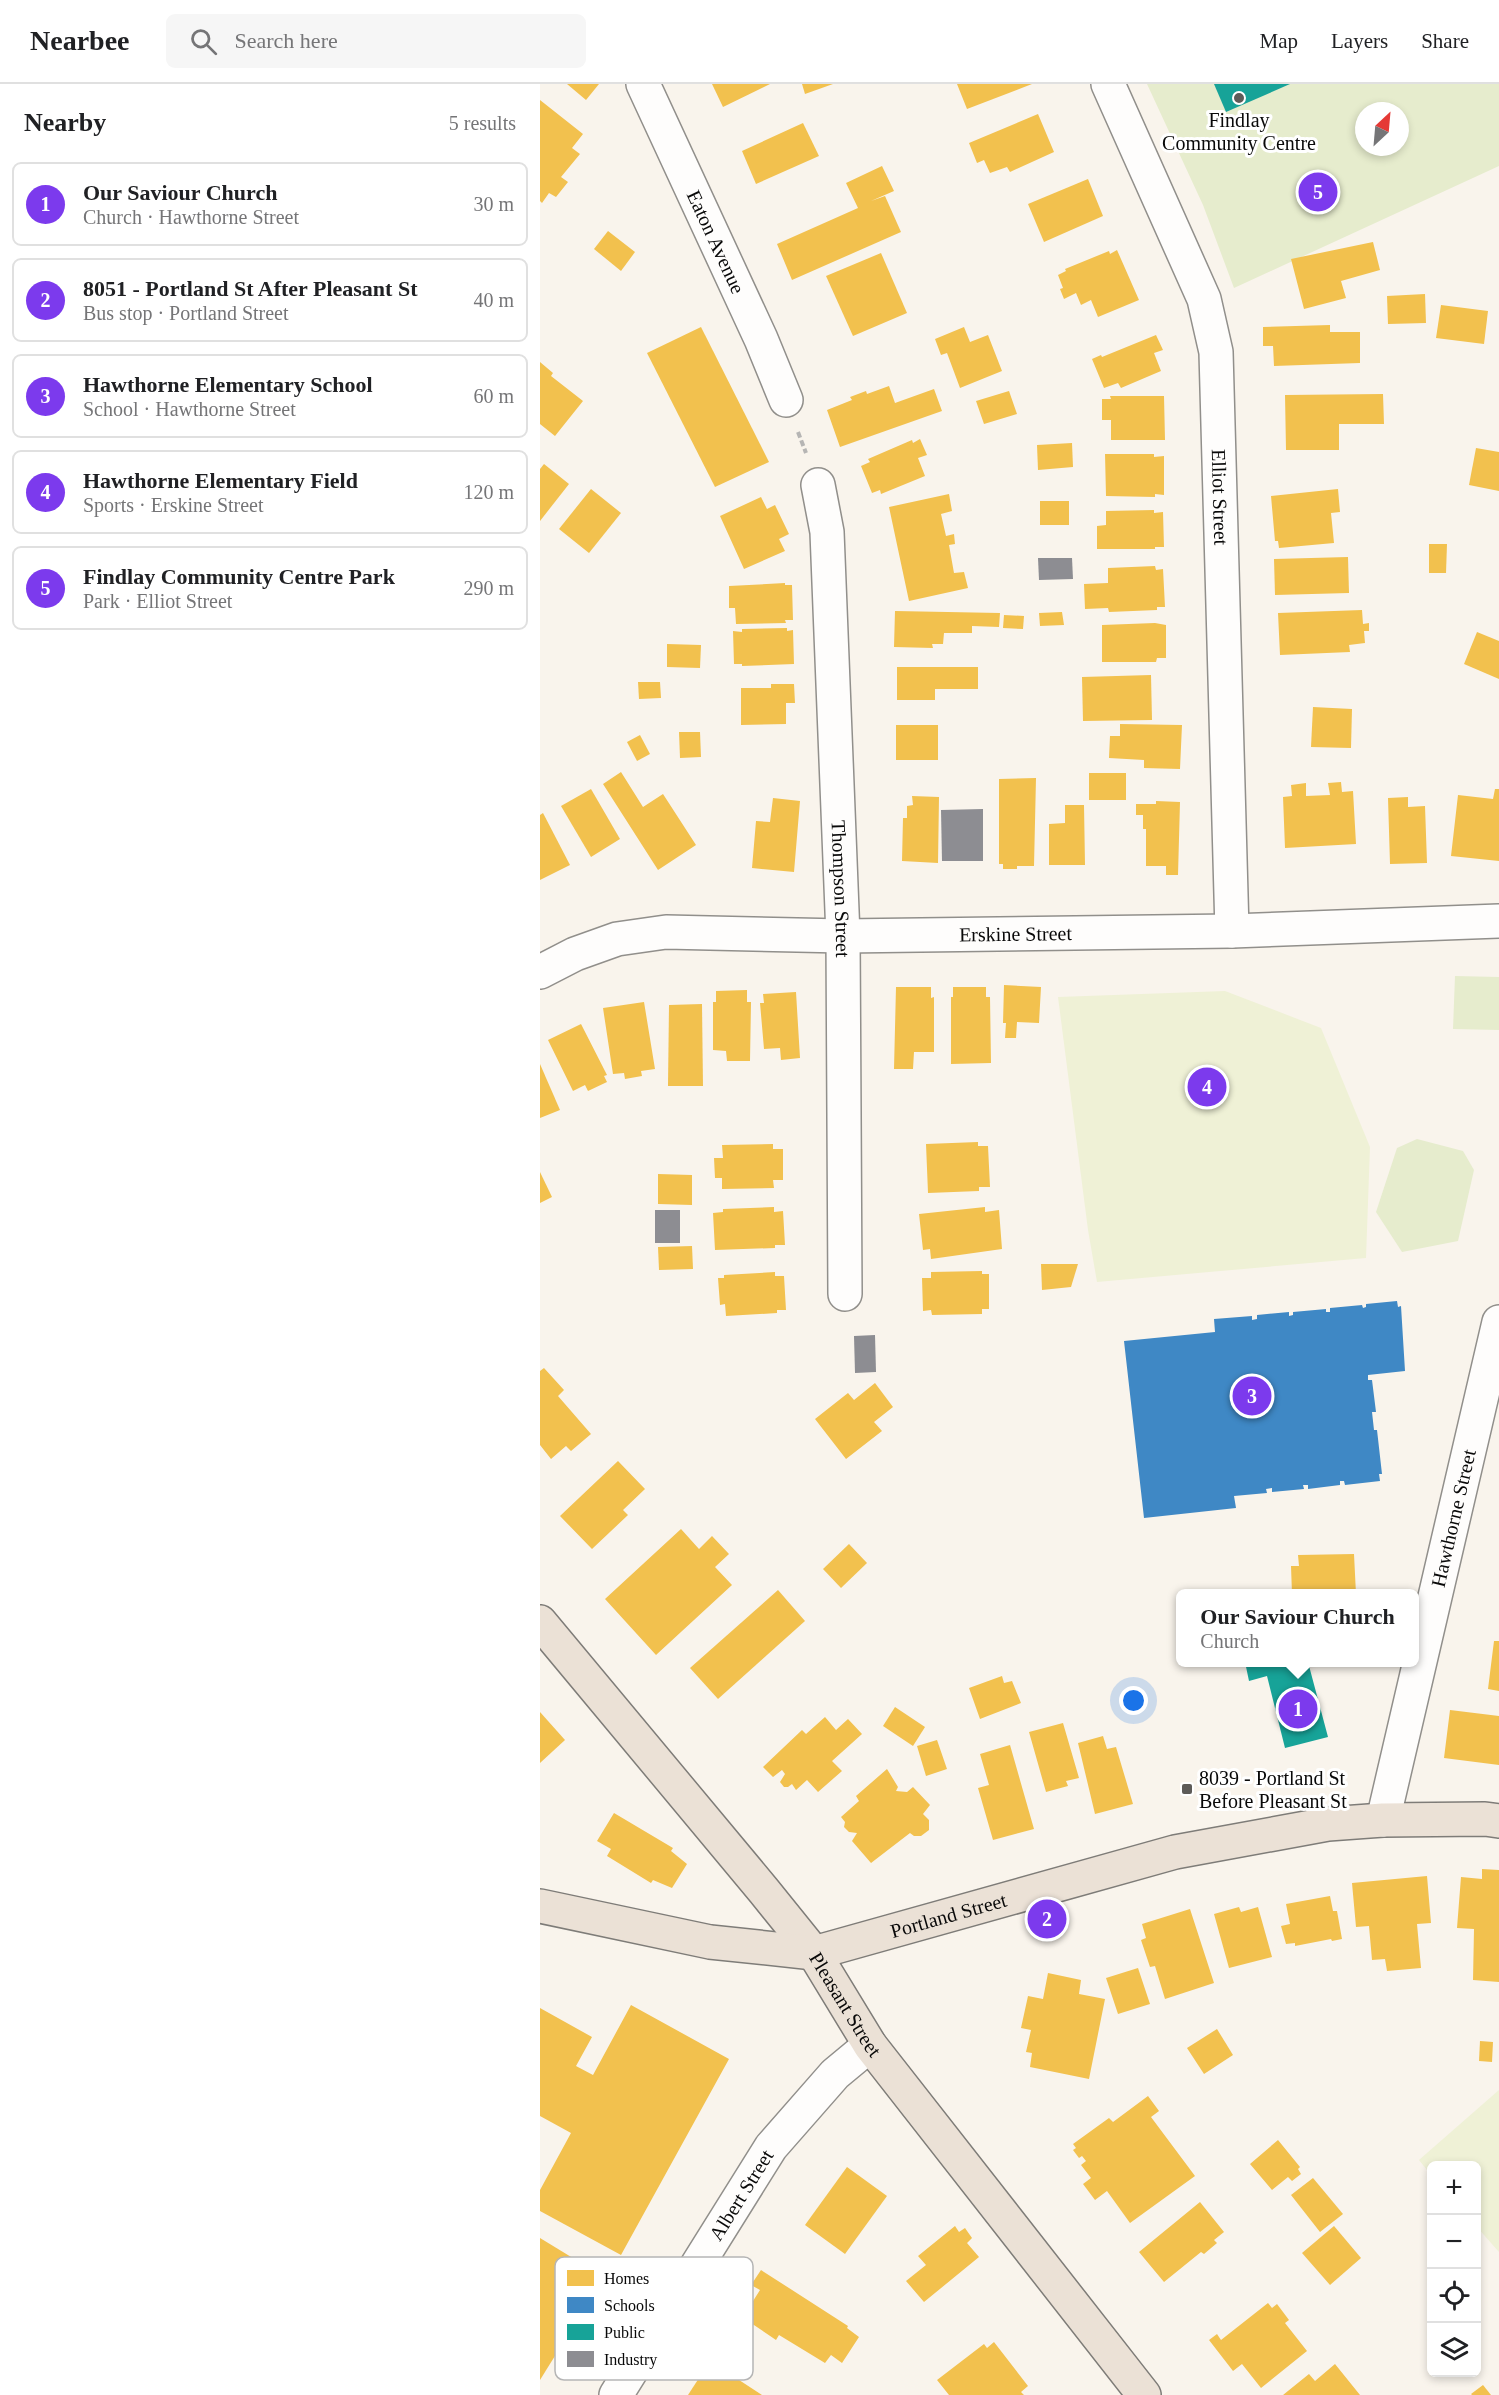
<!DOCTYPE html>
<html lang="en">
<head>
<meta charset="utf-8">
<style>
	:root { --surface:#fff; --page:#f6f6f6; --text:#202124; --muted:#757577; --line:#e0e0e0; --accent:#7c3aed }
	body { margin:0; font-family:"Times New Roman",serif; background:var(--page); color:var(--text) }
	.controls { position:absolute; right:18px; bottom:18px; display:grid; overflow:hidden; border-radius:9px; box-shadow:0 3px 9px #0003 }
	.controls button { width:54px; height:54px; display:grid; place-items:center; padding:0; border:0; border-bottom:2px solid var(--line); background:var(--surface); color:var(--text); font:30px sans-serif }
	.compass { position:absolute; left:815px; top:18px; width:54px; height:54px; border-radius:50%; background:var(--surface); box-shadow:0 3px 9px #0003; rotate:26deg }
	.you { position:absolute; left:594px; top:1617px; width:21px; height:21px; margin:-15px; border:4px solid #fff; border-radius:50%; background:#1a73e8; box-shadow:0 0 0 9px #1a73e833 }
	.badge { display:grid; place-items:center; width:39px; height:39px; border-radius:50%; background:var(--accent); color:#fff; font-size:20px; font-weight:700 }
	.pin { position:absolute; translate:-50% -50%; border:3px solid #fff; box-shadow:0 2px 6px #0006 }
	.popup { position:absolute; left:636px; top:1505px; width:243px; height:78px; box-sizing:border-box; display:grid; place-content:center; border-radius:9px; background:var(--surface); filter:drop-shadow(0 2px 4px #0005); font-size:20px; white-space:nowrap; color:var(--muted) }
	.popup b { font-size:22px; color:var(--text) }
	.popup::after { content:''; position:absolute; left:50%; top:100%; margin-left:-12px; border:12px solid transparent; border-top-color:var(--surface) }
	.list { margin:0; padding:0; list-style:none }
	h2 { display:flex; justify-content:space-between; align-items:center; height:78px; margin:0; padding:0 24px; font-size:26px }
	h2 small { font-size:20px; font-weight:400; color:var(--muted) }
	.list li { display:grid; grid-template-columns:39px 1fr auto; gap:18px; align-items:center; box-sizing:border-box; height:84px; margin:0 12px 12px; padding:0 12px; border:2px solid var(--line); border-radius:9px }
	.list b { display:block; font-size:22px; white-space:nowrap }
	.list p { margin:0; font-size:20px; white-space:nowrap; color:var(--muted) }
	.list em { font-size:20px; font-style:normal; color:var(--muted) }
	.icon { flex:none; width:33px; height:33px; fill:none; stroke:currentColor; stroke-width:2; stroke-linecap:round; stroke-linejoin:round }
	.map { position:relative; flex:none; width:959px; height:2311px; overflow:hidden }
	header { display:flex; align-items:center; gap:36px; box-sizing:border-box; height:84px; padding:0 30px; background:var(--surface); border-bottom:2px solid var(--line) }
	header strong { font-size:28px }
	nav { display:flex; gap:33px; margin-inline-start:auto; font-size:21px }
	.search { width:420px; height:54px; background:var(--page); display:flex; align-items:center; gap:15px; box-sizing:border-box; padding:0 21px; border-radius:9px; color:var(--muted); font-size:22px }
	main { display:flex }
	aside { flex:1; background:var(--surface) }
	.map>svg:first-child { display:block }
	.green { fill:#e6eccd; fill-rule:evenodd }
	.pitch { fill:#eff1d6 }
	.homes { fill:#f2c14e }
	.schools { fill:#3f88c5 }
	.public { fill:#17a398 }
	.industry { fill:#8d8d92 }
	.lines { fill:none; stroke-linecap:round; stroke-linejoin:round }
	.minor-casing { stroke:#918f8b; stroke-width:36 }
	.major-casing { stroke:#7e7c78; stroke-width:36 }
	.path { stroke:#b6b5b4; stroke-width:4; stroke-dasharray:6 3; stroke-linecap:butt }
	.minor { stroke:#fefdfc; stroke-width:33 }
	.major { stroke:#ebe1d6; stroke-width:33 }
	.poi-dot { fill:#5d5b58; stroke:#fff; stroke-width:2 }
	.labels { text-anchor:middle; stroke-width:6; stroke-linejoin:round; paint-order:stroke }
	.poi-label { font-size:20px; fill:#090909; stroke:#fff }
	.street-label { font-size:20px; fill:#090909; stroke:#fff }
	.key { fill:#fff; stroke:#b5b5b5; stroke-width:1.5 }
	.key-label { font-size:16px; fill:#090909 }
</style>
</head>
<body>
<header>
<strong>Nearbee</strong>
<div class="search"><svg class="icon" aria-label="search" viewBox="0 0 24 24"><circle cx="10" cy="10" r="6"/><path d="M15 15l6 6"/></svg>Search here</div>
<nav><a>Map</a><a>Layers</a><a>Share</a></nav>
</header>
<main>
<aside>
<h2>Nearby<small>5 results</small></h2>
<ul class="list">
<li><span class="badge">1</span><div><b>Our Saviour Church</b><p>Church · Hawthorne Street</p></div><em>30 m</em></li>
<li><span class="badge">2</span><div><b>8051 - Portland St After Pleasant St</b><p>Bus stop · Portland Street</p></div><em>40 m</em></li>
<li><span class="badge">3</span><div><b>Hawthorne Elementary School</b><p>School · Hawthorne Street</p></div><em>60 m</em></li>
<li><span class="badge">4</span><div><b>Hawthorne Elementary Field</b><p>Sports · Erskine Street</p></div><em>120 m</em></li>
<li><span class="badge">5</span><div><b>Findlay Community Centre Park</b><p>Park · Elliot Street</p></div><em>290 m</em></li>
</ul>
</aside>
<div class="map">
<svg width="959" height="2311" viewBox="0 0 959 2311">
	<rect width="100%" height="100%" fill="#f9f4ec"/>
	<g class="green">
		<path d="M607 0H959V82L694 204 663 121ZM824 27H860V63H824Z"/>
		<polygon points="915,892 959,893 959,946 913,945"/>
		<polygon points="877,1055 923,1067 934,1086 918,1157 862,1168 836,1128 857,1064"/>
	</g>
	<g class="pitch">
		<polygon points="685,907 781,944 830,1063 826,1174 557,1198 548,1146 518,913"/>
		<polygon points="959,2006 959,2168 937,2143 936,2082 892,2082 891,2091 879,2076"/>
	</g>
	<g class="homes">
		<polygon points="27,0 59,0 46,16"/>
		<polygon points="172,0 230,0 183,23"/>
		<polygon points="262,0 293,0 265,10"/>
		<polygon points="417,0 492,0 427,25"/>
		<polygon points="0,16 43,50 32,64 40,70 21,93 28,98 16,113 9,109 2,119 0,117"/>
		<polygon points="498,30 514,68 470,88 467,83 450,89 444,76 437,79 429,59"/>
		<polygon points="263,39 279,72 216,100 202,67"/>
		<polygon points="342,82 354,107 331,117 345,112 361,148 252,196 237,160 318,124 306,99"/>
		<polygon points="548,95 563,132 504,158 488,120"/>
		<polygon points="68,147 95,168 81,187 54,165"/>
		<polygon points="833,158 840,186 801,197 806,214 764,225 751,175"/>
		<polygon points="577,166 599,216 558,233 551,216 541,221 536,209 524,215 520,205 523,204 518,191 526,187 525,185 569,167 570,170"/>
		<polygon points="341,169 367,229 313,252 286,192"/>
		<polygon points="885,210 886,239 848,240 847,212"/>
		<polygon points="901,221 948,227 944,260 896,254"/>
		<polygon points="790,241 790,248 820,248 820,279 734,282 733,262 723,262 723,243"/>
		<polygon points="161,243 229,378 175,403 107,269"/>
		<polygon points="424,243 430,258 448,251 462,287 420,304 407,269 401,271 395,255"/>
		<polygon points="616,251 623,266 614,269 621,287 581,304 578,299 564,304 552,275 561,271 562,273"/>
		<polygon points="0,278 13,289 11,292 43,317 15,352 0,340"/>
		<polygon points="349,302 355,319 394,305 402,327 300,363 287,326 312,316 310,313 326,307 327,310"/>
		<polygon points="469,307 477,330 444,340 436,317"/>
		<polygon points="843,310 844,340 799,340 799,366 746,366 745,311"/>
		<polygon points="570,312 624,312 625,356 571,356 571,336 562,336 562,315 571,315"/>
		<polygon points="380,355 387,371 378,374 385,392 341,410 340,406 332,409 321,382 330,378 328,375 372,356 373,359"/>
		<polygon points="532,359 533,383 498,386 497,361"/>
		<polygon points="936,364 959,368 959,407 929,401"/>
		<polygon points="565,370 614,370 614,373 624,372 624,411 615,410 615,413 566,412"/>
		<polygon points="4,380 29,400 0,437 0,385"/>
		<polygon points="51,405 81,429 49,469 19,445"/>
		<polygon points="798,405 800,428 791,429 794,459 739,464 738,457 735,457 731,412"/>
		<polygon points="409,410 412,427 401,430 406,452 414,450 415,460 409,461 414,489 424,488 428,504 369,517 349,423"/>
		<polygon points="221,413 227,425 235,421 249,450 239,455 245,467 204,485 180,432"/>
		<rect x="500" y="417" width="29" height="24"/>
		<polygon points="614,426 614,429 623,428 624,463 615,463 615,465 557,465 557,442 566,441 566,427"/>
		<polygon points="889,460 907,460 906,489 889,489"/>
		<polygon points="808,473 809,509 735,511 734,475"/>
		<polygon points="615,482 616,486 623,485 625,523 617,523 617,526 569,528 568,524 545,525 544,500 568,499 568,484"/>
		<polygon points="245,499 245,501 252,501 253,536 245,536 246,539 196,540 195,524 189,524 189,502"/>
		<polygon points="822,526 823,540 829,539 829,547 824,547 825,559 809,561 810,568 740,571 738,529"/>
		<polygon points="355,527 460,529 459,543 432,542 432,549 404,549 403,560 392,560 393,564 354,563"/>
		<polygon points="522,528 524,541 500,542 499,529"/>
		<polygon points="464,531 484,532 483,545 463,544"/>
		<polygon points="615,539 626,541 626,574 617,574 616,578 562,578 562,541"/>
		<polygon points="247,544 247,547 253,546 254,580 202,582 202,580 194,580 193,547 202,548 202,545"/>
		<polygon points="937,548 959,557 959,595 924,580"/>
		<polygon points="127,560 161,561 160,584 127,583"/>
		<polygon points="357,583 438,583 438,605 395,605 395,616 357,616"/>
		<polygon points="611,591 612,636 543,637 542,593"/>
		<polygon points="98,598 120,598 121,614 99,615"/>
		<polygon points="231,600 254,600 255,619 246,619 246,640 201,641 201,604 231,604"/>
		<polygon points="773,623 812,625 811,664 771,663"/>
		<polygon points="580,640 642,641 640,685 604,684 604,676 569,674 570,652 580,652"/>
		<rect x="356" y="641" width="42" height="35"/>
		<polygon points="139,648 160,648 161,673 140,674"/>
		<polygon points="100,651 110,670 97,677 87,658"/>
		<polygon points="81,688 103,723 123,710 156,761 118,786 63,700"/>
		<rect x="549" y="689" width="37" height="27"/>
		<polygon points="496,694 494,782 477,782 477,785 463,785 463,780 459,780 459,695"/>
		<polygon points="801,698 802,708 813,707 816,760 745,764 743,713 752,712 751,701 766,699 766,712 790,711 788,699"/>
		<polygon points="51,705 80,755 51,773 21,722"/>
		<polygon points="955,705 959,705 959,777 911,772 918,711 953,715"/>
		<polygon points="372,712 399,713 398,779 362,777 363,734 367,734 367,722 373,721"/>
		<polygon points="868,713 868,723 885,722 887,779 850,780 848,714"/>
		<polygon points="233,714 260,717 254,788 212,784 216,737 230,738"/>
		<polygon points="616,717 640,718 638,791 626,791 626,782 606,782 606,745 603,745 603,731 596,731 596,720 616,720"/>
		<polygon points="525,721 544,721 545,781 509,781 509,740 525,739"/>
		<polygon points="3,729 30,781 0,796 0,731"/>
		<polygon points="464,901 501,903 499,939 477,938 476,954 465,954 466,939 463,939"/>
		<polygon points="356,903 391,903 391,914 394,913 394,968 374,968 373,985 354,985"/>
		<polygon points="413,903 446,903 446,913 450,913 451,979 411,980 411,913 413,913"/>
		<polygon points="207,906 207,918 211,918 210,977 187,977 186,967 173,966 173,918 176,918 176,907"/>
		<polygon points="256,908 260,974 241,976 240,964 224,965 220,919 224,919 223,910"/>
		<polygon points="104,918 115,985 101,987 102,992 85,995 84,989 73,990 63,924"/>
		<polygon points="162,920 163,1002 128,1002 129,921"/>
		<polygon points="41,940 67,991 64,992 67,998 48,1007 45,1001 33,1007 8,956"/>
		<polygon points="0,980 20,1026 0,1034"/>
		<polygon points="438,1058 438,1062 448,1062 450,1103 439,1103 439,1107 388,1109 386,1060"/>
		<polygon points="233,1060 233,1065 243,1065 243,1096 233,1096 234,1104 182,1105 182,1094 175,1094 174,1074 183,1074 182,1061"/>
		<polygon points="0,1088 12,1113 0,1119"/>
		<polygon points="118,1090 152,1091 152,1121 118,1120"/>
		<polygon points="234,1123 234,1128 243,1127 245,1161 235,1161 235,1164 175,1166 173,1129 183,1128 183,1125"/>
		<polygon points="445,1123 445,1128 459,1126 462,1165 391,1175 390,1165 383,1166 379,1130"/>
		<polygon points="152,1162 153,1185 119,1186 118,1163"/>
		<polygon points="501,1180 538,1180 531,1203 502,1206"/>
		<polygon points="442,1187 442,1190 449,1190 449,1225 442,1225 442,1230 392,1231 391,1226 383,1227 382,1194 391,1194 391,1188"/>
		<polygon points="235,1188 235,1192 244,1192 246,1226 237,1226 237,1229 186,1232 185,1220 180,1221 178,1194 184,1194 184,1191"/>
		<polygon points="4,1284 24,1306 18,1312 51,1350 31,1367 26,1362 11,1375 0,1361 0,1287"/>
		<polygon points="335,1299 353,1323 334,1338 342,1347 306,1375 275,1335 308,1309 314,1316"/>
		<polygon points="78,1377 105,1405 83,1426 88,1431 52,1465 20,1432"/>
		<polygon points="141,1445 159,1465 172,1452 189,1470 175,1483 192,1501 116,1571 65,1515"/>
		<polygon points="309,1460 327,1479 301,1504 283,1485"/>
		<polygon points="814,1470 816,1510 752,1510 751,1482 759,1482 758,1471"/>
		<polygon points="238,1506 265,1537 178,1615 150,1584"/>
		<polygon points="954,1557 959,1557 959,1607 948,1605"/>
		<polygon points="462,1592 464,1599 472,1597 481,1619 440,1635 429,1604"/>
		<polygon points="355,1623 385,1643 373,1662 343,1642"/>
		<polygon points="910,1626 959,1632 959,1681 904,1674"/>
		<polygon points="0,1628 25,1656 0,1679"/>
		<polygon points="285,1633 296,1646 308,1635 322,1650 292,1677 302,1687 278,1708 267,1696 256,1706 252,1700 248,1703 244,1703 240,1698 245,1690 242,1686 233,1693 223,1683 262,1646 266,1650"/>
		<polygon points="523,1639 539,1694 526,1697 528,1702 506,1708 489,1648"/>
		<polygon points="563,1652 567,1665 576,1663 593,1720 555,1730 538,1659"/>
		<polygon points="397,1656 407,1685 386,1692 377,1662"/>
		<polygon points="470,1661 494,1745 453,1756 438,1704 449,1701 440,1670"/>
		<polygon points="347,1685 358,1703 356,1707 367,1708 373,1703 390,1721 383,1730 389,1736 389,1746 381,1752 374,1752 370,1749 331,1779 312,1757 317,1749 309,1748 304,1743 305,1738 301,1733 319,1717 316,1712"/>
		<polygon points="74,1729 133,1764 131,1767 147,1780 132,1804 113,1796 111,1799 67,1772 71,1765 57,1757"/>
		<polygon points="942,1785 959,1786 959,1898 933,1896 934,1845 917,1844 921,1793 942,1795"/>
		<polygon points="887,1792 891,1839 877,1840 881,1884 847,1887 845,1875 832,1876 829,1842 816,1843 812,1799"/>
		<polygon points="790,1812 793,1827 797,1827 802,1855 792,1857 791,1855 755,1862 755,1859 746,1860 741,1842 750,1840 746,1820"/>
		<polygon points="699,1823 701,1828 718,1823 732,1873 689,1884 674,1830"/>
		<polygon points="650,1825 674,1899 625,1915 615,1882 610,1883 601,1856 606,1854 602,1840"/>
		<polygon points="598,1884 610,1920 578,1930 566,1894"/>
		<polygon points="508,1889 541,1896 539,1910 565,1915 549,1995 490,1983 492,1969 486,1968 491,1946 481,1944 488,1912 503,1915"/>
		<polygon points="91,1921 189,1975 81,2171 0,2127 0,2106 31,2049 0,2032 0,1924 52,1953 36,1982 53,1991"/>
		<polygon points="677,1945 693,1971 664,1990 647,1964"/>
		<polygon points="940,1957 953,1958 952,1978 939,1977"/>
		<polygon points="608,2012 619,2027 611,2033 655,2092 590,2139 567,2107 555,2116 543,2100 551,2094 541,2081 546,2077 542,2072 539,2074 533,2066 536,2064 533,2060 569,2034 573,2038"/>
		<polygon points="738,2056 760,2083 758,2085 761,2090 752,2097 748,2093 732,2106 710,2080"/>
		<polygon points="307,2083 347,2112 305,2170 265,2141"/>
		<polygon points="773,2094 803,2130 780,2148 751,2111"/>
		<polygon points="660,2118 684,2148 674,2156 677,2159 664,2170 661,2168 624,2198 599,2168"/>
		<polygon points="415,2142 419,2148 425,2144 432,2154 427,2159 439,2173 384,2218 366,2197 386,2181 378,2172"/>
		<polygon points="794,2142 821,2174 790,2201 762,2169"/>
		<polygon points="0,2154 64,2193 0,2296"/>
		<polygon points="221,2186 308,2242 307,2244 319,2253 302,2279 291,2271 285,2279 239,2251 236,2256 205,2235 210,2226 208,2225 220,2206 211,2201"/>
		<polygon points="728,2219 732,2224 737,2220 749,2236 745,2239 767,2267 721,2304 702,2280 693,2287 669,2256 677,2250 681,2256"/>
		<polygon points="454,2258 488,2302 481,2308 484,2311 409,2311 397,2296 444,2260 447,2264"/>
		<polygon points="170,2277 222,2311 148,2311"/>
		<polygon points="795,2280 820,2311 743,2311 769,2290 775,2297"/>
		<polygon points="943,2301 951,2311 932,2311 931,2310"/>
	</g>
	<polygon class="schools" points="857,1217 858,1223 861,1222 865,1287 828,1291 828,1296 832,1296 836,1328 832,1328 834,1346 837,1346 842,1390 839,1390 840,1397 805,1401 804,1397 800,1397 800,1401 768,1405 768,1401 763,1401 764,1405 732,1408 732,1404 726,1405 727,1409 694,1412 696,1424 604,1434 584,1257 675,1248 674,1235 712,1232 712,1236 717,1235 717,1231 749,1228 749,1232 753,1231 753,1228 786,1225 786,1228 790,1228 790,1224 822,1221 823,1224 826,1223 826,1220"/>
	<g class="public">
		<polygon points="674,0 750,0 686,28"/>
		<polygon points="705,1578 768,1578 788,1653 745,1664 727,1592 709,1597"/>
	</g>
	<g class="industry">
		<polygon points="498,474 532,474 533,495 499,496"/>
		<polygon points="443,725 443,777 402,777 401,726"/>
		<rect x="115" y="1126" width="25" height="33"/>
		<polygon points="335,1251 336,1288 315,1289 314,1252"/>
	</g>
	<g class="lines">
		<defs>
			<g id="minor">
				<path id="s1" d="M103 0 221 255 246 316"/>
				<path id="s2" d="M568 0 664 215 676 268 692 847"/>
				<path id="s3" d="M278 401 287 448 303 852 305 1210"/>
				<path id="s4" d="M0 888 35 870 77 855 126 848 303 852 692 847 959 837"/>
				<path id="s5" d="M843 1736 959 1238"/>
				<path id="s6" d="M76 2311 231 2063 295 1990 330 1961"/>
			</g>
			<g id="major">
				<path id="s7" d="M0 1538 224 1807 274 1869 330 1961 604 2311"/>
				<path id="s8" d="M0 1822 170 1858 274 1869 635 1768 788 1740 843 1736 945 1735 959 1737"/>
			</g>
		</defs>
		<use href="#minor" class="minor-casing"/>
		<use href="#major" class="major-casing"/>
		<polyline class="path" points="258,348 266,369"/>
		<use href="#minor" class="minor"/>
		<use href="#major" class="major"/>
	</g>
	<g class="poi-dot">
		<circle cx="699" cy="14" r="6"/>
		<rect x="641" y="1699" width="12" height="12" rx="3"/>
	</g>
	<g class="labels">
		<g class="poi-label">
			<text x="699" y="43">Findlay<tspan x="699" dy="23">Community Centre</tspan></text>
			<text x="659" y="1701" text-anchor="start">8039 - Portland St<tspan x="659" dy="23">Before Pleasant St</tspan></text>
		</g>
		<g class="street-label">
			<text dy="7" stroke="none"><textPath href="#s1" startOffset="174">Eaton Avenue</textPath></text>
			<text dy="7" stroke="none"><textPath href="#s2" startOffset="435">Elliot Street</textPath></text>
			<text dy="7" stroke="none"><textPath href="#s3" startOffset="405">Thompson Street</textPath></text>
			<text dy="7" stroke="none"><textPath href="#s4" startOffset="483">Erskine Street</textPath></text>
			<text dy="7" stroke="none"><textPath href="#s5" startOffset="310">Hawthorne Street</textPath></text>
			<text dy="7" stroke="none"><textPath href="#s8" startOffset="418">Portland Street</textPath></text>
			<text dy="7" stroke="none"><textPath href="#s7" startOffset="490">Pleasant Street</textPath></text>
			<text dy="7" stroke="none"><textPath href="#s6" startOffset="236">Albert Street</textPath></text>
		</g>
	</g>
	<rect x="15" y="2173" width="198" height="123" rx="9" class="key"/>
	<rect x="27" y="2186" width="27" height="16" fill="#f2c14e"/>
	<rect x="27" y="2213" width="27" height="16" fill="#3f88c5"/>
	<rect x="27" y="2240" width="27" height="16" fill="#17a398"/>
	<rect x="27" y="2267" width="27" height="16" fill="#8d8d92"/>
	<g class="key-label">
		<text x="64" y="2200">Homes</text>
		<text x="64" y="2227">Schools</text>
		<text x="64" y="2254">Public</text>
		<text x="64" y="2281">Industry</text>
	</g>
</svg>
<div class="controls">
<button>+</button>
<button>−</button>
<button><svg class="icon" aria-label="locate" viewBox="0 0 24 24"><circle cx="12" cy="12" r="6"/><path d="M12 2v4M12 18v4M2 12h4M18 12h4"/></svg></button>
<button><svg class="icon" aria-label="layers" viewBox="0 0 24 24"><path d="M12 4l9 5-9 5-9-5zM3 14l9 5 9-5"/></svg></button>
</div>
<svg class="compass" viewBox="-18 -18 36 36"><path d="M0-13l5 13h-10z" fill="#e53935"/><path d="M0 13l5-13h-10z" fill="#757577"/></svg>
<div class="you"></div>
<div class="pin badge" style="left:758px;top:1625px">1</div>
<div class="popup"><b>Our Saviour Church</b>Church</div>
<div class="pin badge" style="left:507px;top:1835px">2</div>
<div class="pin badge" style="left:712px;top:1312px">3</div>
<div class="pin badge" style="left:667px;top:1003px">4</div>
<div class="pin badge" style="left:778px;top:108px">5</div>
</div>
</main>
</body>
</html>
